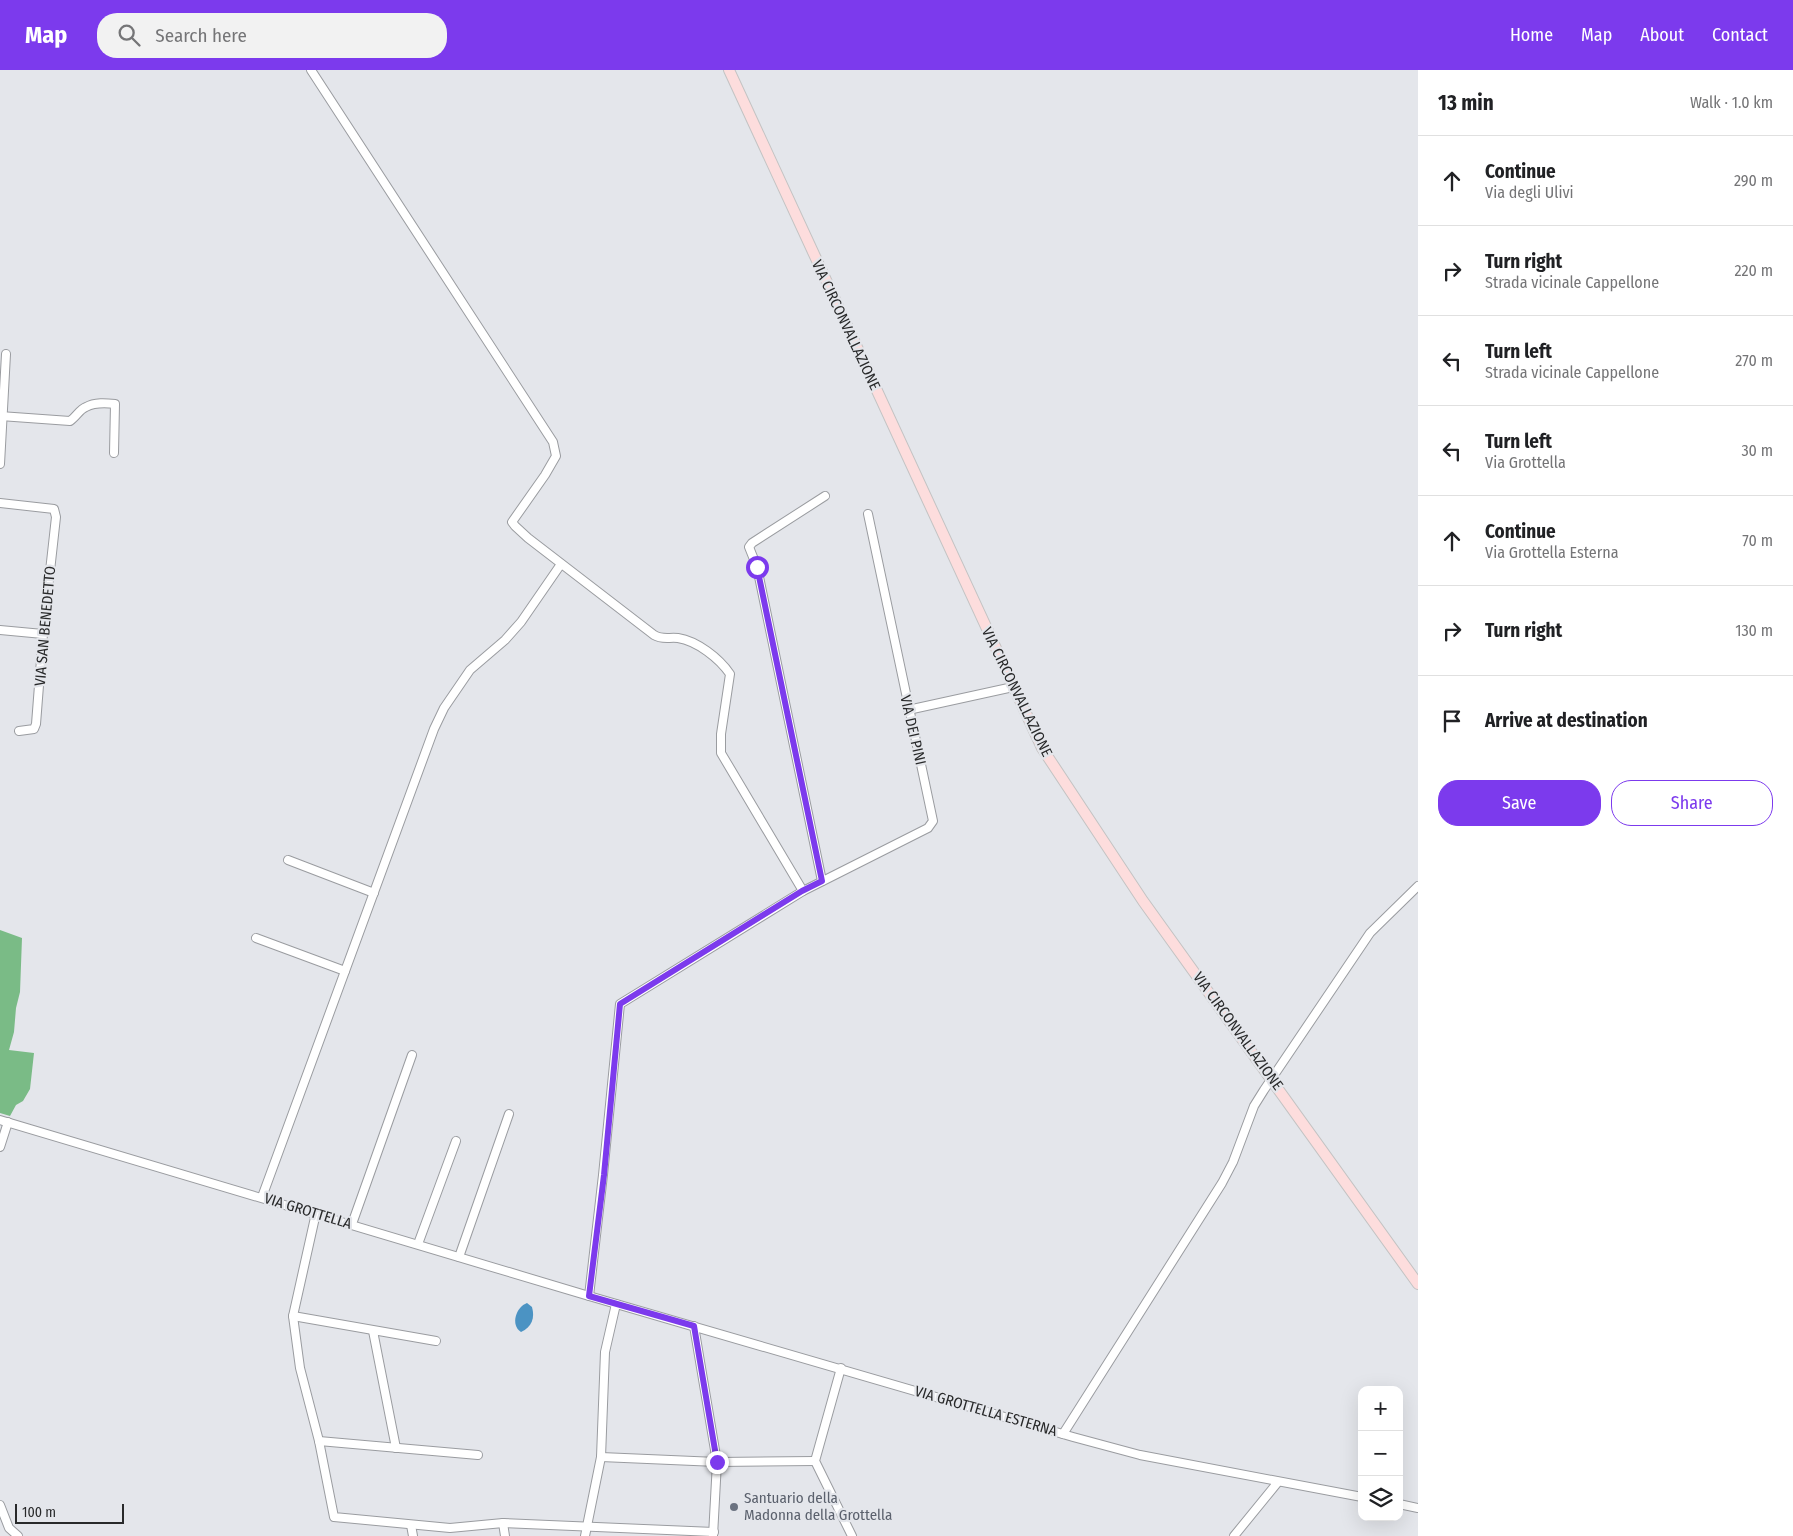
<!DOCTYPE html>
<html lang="en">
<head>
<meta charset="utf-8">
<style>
	:root { --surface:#fff; --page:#f2f2f2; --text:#202124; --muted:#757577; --line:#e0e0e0; --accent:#7c3aed }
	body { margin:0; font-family:"Fira Sans Condensed",sans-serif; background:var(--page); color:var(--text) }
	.controls { position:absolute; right:15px; bottom:15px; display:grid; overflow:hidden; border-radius:10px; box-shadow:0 5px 20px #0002 }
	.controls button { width:45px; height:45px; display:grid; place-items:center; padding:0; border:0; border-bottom:1px solid var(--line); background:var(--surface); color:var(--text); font:25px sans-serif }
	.scale { position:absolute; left:15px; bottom:12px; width:109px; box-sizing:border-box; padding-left:5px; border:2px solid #28292a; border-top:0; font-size:14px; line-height:18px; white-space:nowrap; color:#28292a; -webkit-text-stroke:4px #e4e6eb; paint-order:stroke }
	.stop { position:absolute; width:15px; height:15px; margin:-11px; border:4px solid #7c3aed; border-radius:50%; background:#fff }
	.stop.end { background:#7c3aed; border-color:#fff; box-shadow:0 1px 5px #0008 }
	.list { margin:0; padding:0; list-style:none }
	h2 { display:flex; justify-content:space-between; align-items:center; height:65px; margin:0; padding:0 20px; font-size:21px }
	h2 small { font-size:16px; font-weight:400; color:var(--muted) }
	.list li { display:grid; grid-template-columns:32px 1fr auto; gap:15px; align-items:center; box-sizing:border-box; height:90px; padding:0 20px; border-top:1px solid var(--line) }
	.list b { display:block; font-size:19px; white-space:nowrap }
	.list p { margin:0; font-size:16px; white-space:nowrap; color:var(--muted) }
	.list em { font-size:16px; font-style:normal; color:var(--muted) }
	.actions { display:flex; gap:10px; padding:15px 20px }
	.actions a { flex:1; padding:11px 0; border:1px solid var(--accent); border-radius:20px; text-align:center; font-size:18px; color:var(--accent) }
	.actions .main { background:var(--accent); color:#fff }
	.icon { flex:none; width:28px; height:28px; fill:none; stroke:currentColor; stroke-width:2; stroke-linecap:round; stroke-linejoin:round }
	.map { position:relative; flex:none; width:1418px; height:1466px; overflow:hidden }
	header { display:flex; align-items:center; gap:30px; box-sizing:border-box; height:70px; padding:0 25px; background:var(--accent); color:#fff }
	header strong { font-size:24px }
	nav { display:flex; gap:28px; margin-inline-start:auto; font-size:18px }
	.search { width:350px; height:45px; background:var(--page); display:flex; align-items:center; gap:12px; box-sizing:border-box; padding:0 18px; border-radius:20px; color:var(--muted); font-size:19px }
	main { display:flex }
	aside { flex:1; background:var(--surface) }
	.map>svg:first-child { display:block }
	.forest { fill:#7abb86 }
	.water { fill:#4b93c3 }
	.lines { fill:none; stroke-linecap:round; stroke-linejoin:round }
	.minor-casing { stroke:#9a9ca0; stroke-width:10 }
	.major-casing { stroke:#c3c3c3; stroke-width:12 }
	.minor { stroke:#fff; stroke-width:8 }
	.major { stroke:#fddddd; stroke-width:10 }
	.route { stroke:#7c3aed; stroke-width:6 }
	.worship-dot { fill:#6b7280; stroke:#e4e6eb; stroke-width:2 }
	.labels { text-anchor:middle; stroke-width:4.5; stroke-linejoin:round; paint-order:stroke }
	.street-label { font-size:15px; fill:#28292a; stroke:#e4e6eb }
	.worship-label { font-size:15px; fill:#5b616d; stroke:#e4e6eb; text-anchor:start }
</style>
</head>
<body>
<header>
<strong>Map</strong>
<div class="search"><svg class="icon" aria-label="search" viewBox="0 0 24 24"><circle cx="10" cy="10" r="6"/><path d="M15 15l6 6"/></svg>Search here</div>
<nav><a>Home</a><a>Map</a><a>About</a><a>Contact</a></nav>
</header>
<main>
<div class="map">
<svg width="1418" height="1466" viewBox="0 0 1418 1466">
	<rect width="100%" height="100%" fill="#e4e6eb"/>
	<polygon class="forest" points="0,860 22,868 20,922 16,938 14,962 9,980 34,983 30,1019 23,1031 16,1035 10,1046 0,1043"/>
	<path class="water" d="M527 1233 532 1237C535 1248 532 1257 521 1262 510 1255 516 1237 527 1233Z"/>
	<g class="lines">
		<defs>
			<g id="minor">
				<path d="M311 0 553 372 556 386 545 405 512 452 515 456 528 468 654 565C662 570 669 567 678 568 697 571 719 588 730 604L721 664V683L803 821"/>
				<path d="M0 346 70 351C76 347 80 339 86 337 95 332 106 333 115 334L114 383"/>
				<polyline points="0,394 6,284"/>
				<polyline points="0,433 54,439 56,447 43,564 36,654 34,659 19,661"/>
				<polyline points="0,560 43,564"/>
				<polyline points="908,640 1013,617"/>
				<polyline points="288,790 374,823"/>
				<polyline points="822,811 757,497 749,477 752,473 825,426"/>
				<polyline points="256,868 345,901"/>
				<polyline points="0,1050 589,1226 1073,1367 1140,1385 1362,1427"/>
				<polyline points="0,1077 8,1052"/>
				<polyline points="262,1127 434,659 444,638 470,600 505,570 521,552 561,494"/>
				<polyline points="316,1143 293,1246 300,1298 319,1371 334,1447 450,1458 503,1453 714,1462"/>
				<polyline points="352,1154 412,985"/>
				<polyline points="418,1174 456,1071"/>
				<polyline points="459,1187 509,1044"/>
				<polyline points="589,1226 603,1105 620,934 803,821 928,758 933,751 868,444"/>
				<polyline points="293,1246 436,1271"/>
				<polyline points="373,1261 396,1378"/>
				<polyline points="841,1298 815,1391 852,1466"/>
				<polyline points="1063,1364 1222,1113 1233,1092 1254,1036 1264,1020 1370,863 1418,816"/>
				<polyline points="319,1371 478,1385"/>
				<polyline points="601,1387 717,1392 694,1256"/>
				<polyline points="1399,1434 1418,1438"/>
				<polyline points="0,1435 9,1458 18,1466"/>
				<polyline points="503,1453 505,1466"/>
				<polyline points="411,1455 413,1466"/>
				<polyline points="585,1466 601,1387 605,1282 616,1234"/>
				<polyline points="713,1466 717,1392 815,1391"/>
				<polyline points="1234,1466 1278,1412"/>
			</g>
			<polyline id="major" points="729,0 1042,678 1143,831 1418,1214"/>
		</defs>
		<use href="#minor" class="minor-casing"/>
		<use href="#major" class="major-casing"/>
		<use href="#minor" class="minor"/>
		<use href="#major" class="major"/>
	</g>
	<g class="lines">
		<polyline class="route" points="717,1392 694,1256 589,1226 604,1105 620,934 802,821 822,811 757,497"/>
	</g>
	<circle class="worship-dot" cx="734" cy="1437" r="5"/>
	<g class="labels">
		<g class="street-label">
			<text transform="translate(846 255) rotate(65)" y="5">VIA CIRCONVALLAZIONE</text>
			<text transform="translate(45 556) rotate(-85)" y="5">VIA SAN BENEDETTO</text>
			<text transform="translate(1017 622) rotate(64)" y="5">VIA CIRCONVALLAZIONE</text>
			<text transform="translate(913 660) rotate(77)" y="5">VIA DEI PINI</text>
			<text transform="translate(1238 961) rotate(54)" y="5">VIA CIRCONVALLAZIONE</text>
			<text transform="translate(308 1141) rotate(17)" y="5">VIA GROTTELLA</text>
			<text transform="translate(986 1341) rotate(16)" y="5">VIA GROTTELLA ESTERNA</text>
		</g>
		<g class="worship-label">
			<text x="744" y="1433">Santuario della<tspan x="744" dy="17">Madonna della Grottella</tspan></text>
		</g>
	</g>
</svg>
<div class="controls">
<button>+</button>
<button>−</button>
<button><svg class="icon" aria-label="layers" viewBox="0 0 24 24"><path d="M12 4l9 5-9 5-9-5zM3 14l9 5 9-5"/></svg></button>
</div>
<div class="scale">100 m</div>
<div class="stop" style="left:757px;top:497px"></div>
<div class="stop end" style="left:717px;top:1392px"></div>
</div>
<aside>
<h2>13 min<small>Walk · 1.0 km</small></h2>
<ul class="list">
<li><svg class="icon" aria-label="ahead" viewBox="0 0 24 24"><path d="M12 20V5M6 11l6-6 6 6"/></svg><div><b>Continue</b><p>Via degli Ulivi</p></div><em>290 m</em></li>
<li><svg class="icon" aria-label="right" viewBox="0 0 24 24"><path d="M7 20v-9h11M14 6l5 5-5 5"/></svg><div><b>Turn right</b><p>Strada vicinale Cappellone</p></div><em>220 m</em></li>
<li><svg class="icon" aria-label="left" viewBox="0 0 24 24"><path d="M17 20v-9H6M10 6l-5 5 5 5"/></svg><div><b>Turn left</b><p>Strada vicinale Cappellone</p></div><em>270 m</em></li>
<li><svg class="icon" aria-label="left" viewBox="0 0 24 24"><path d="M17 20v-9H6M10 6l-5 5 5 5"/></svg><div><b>Turn left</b><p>Via Grottella</p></div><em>30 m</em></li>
<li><svg class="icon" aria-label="ahead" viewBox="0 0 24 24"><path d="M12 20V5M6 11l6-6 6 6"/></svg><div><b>Continue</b><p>Via Grottella Esterna</p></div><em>70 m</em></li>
<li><svg class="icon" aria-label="right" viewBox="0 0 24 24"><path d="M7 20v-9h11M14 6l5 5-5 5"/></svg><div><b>Turn right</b></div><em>130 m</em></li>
<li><svg class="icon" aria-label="arrive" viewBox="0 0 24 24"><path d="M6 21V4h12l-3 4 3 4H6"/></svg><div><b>Arrive at destination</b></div></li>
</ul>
<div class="actions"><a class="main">Save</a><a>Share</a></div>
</aside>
</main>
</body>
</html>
